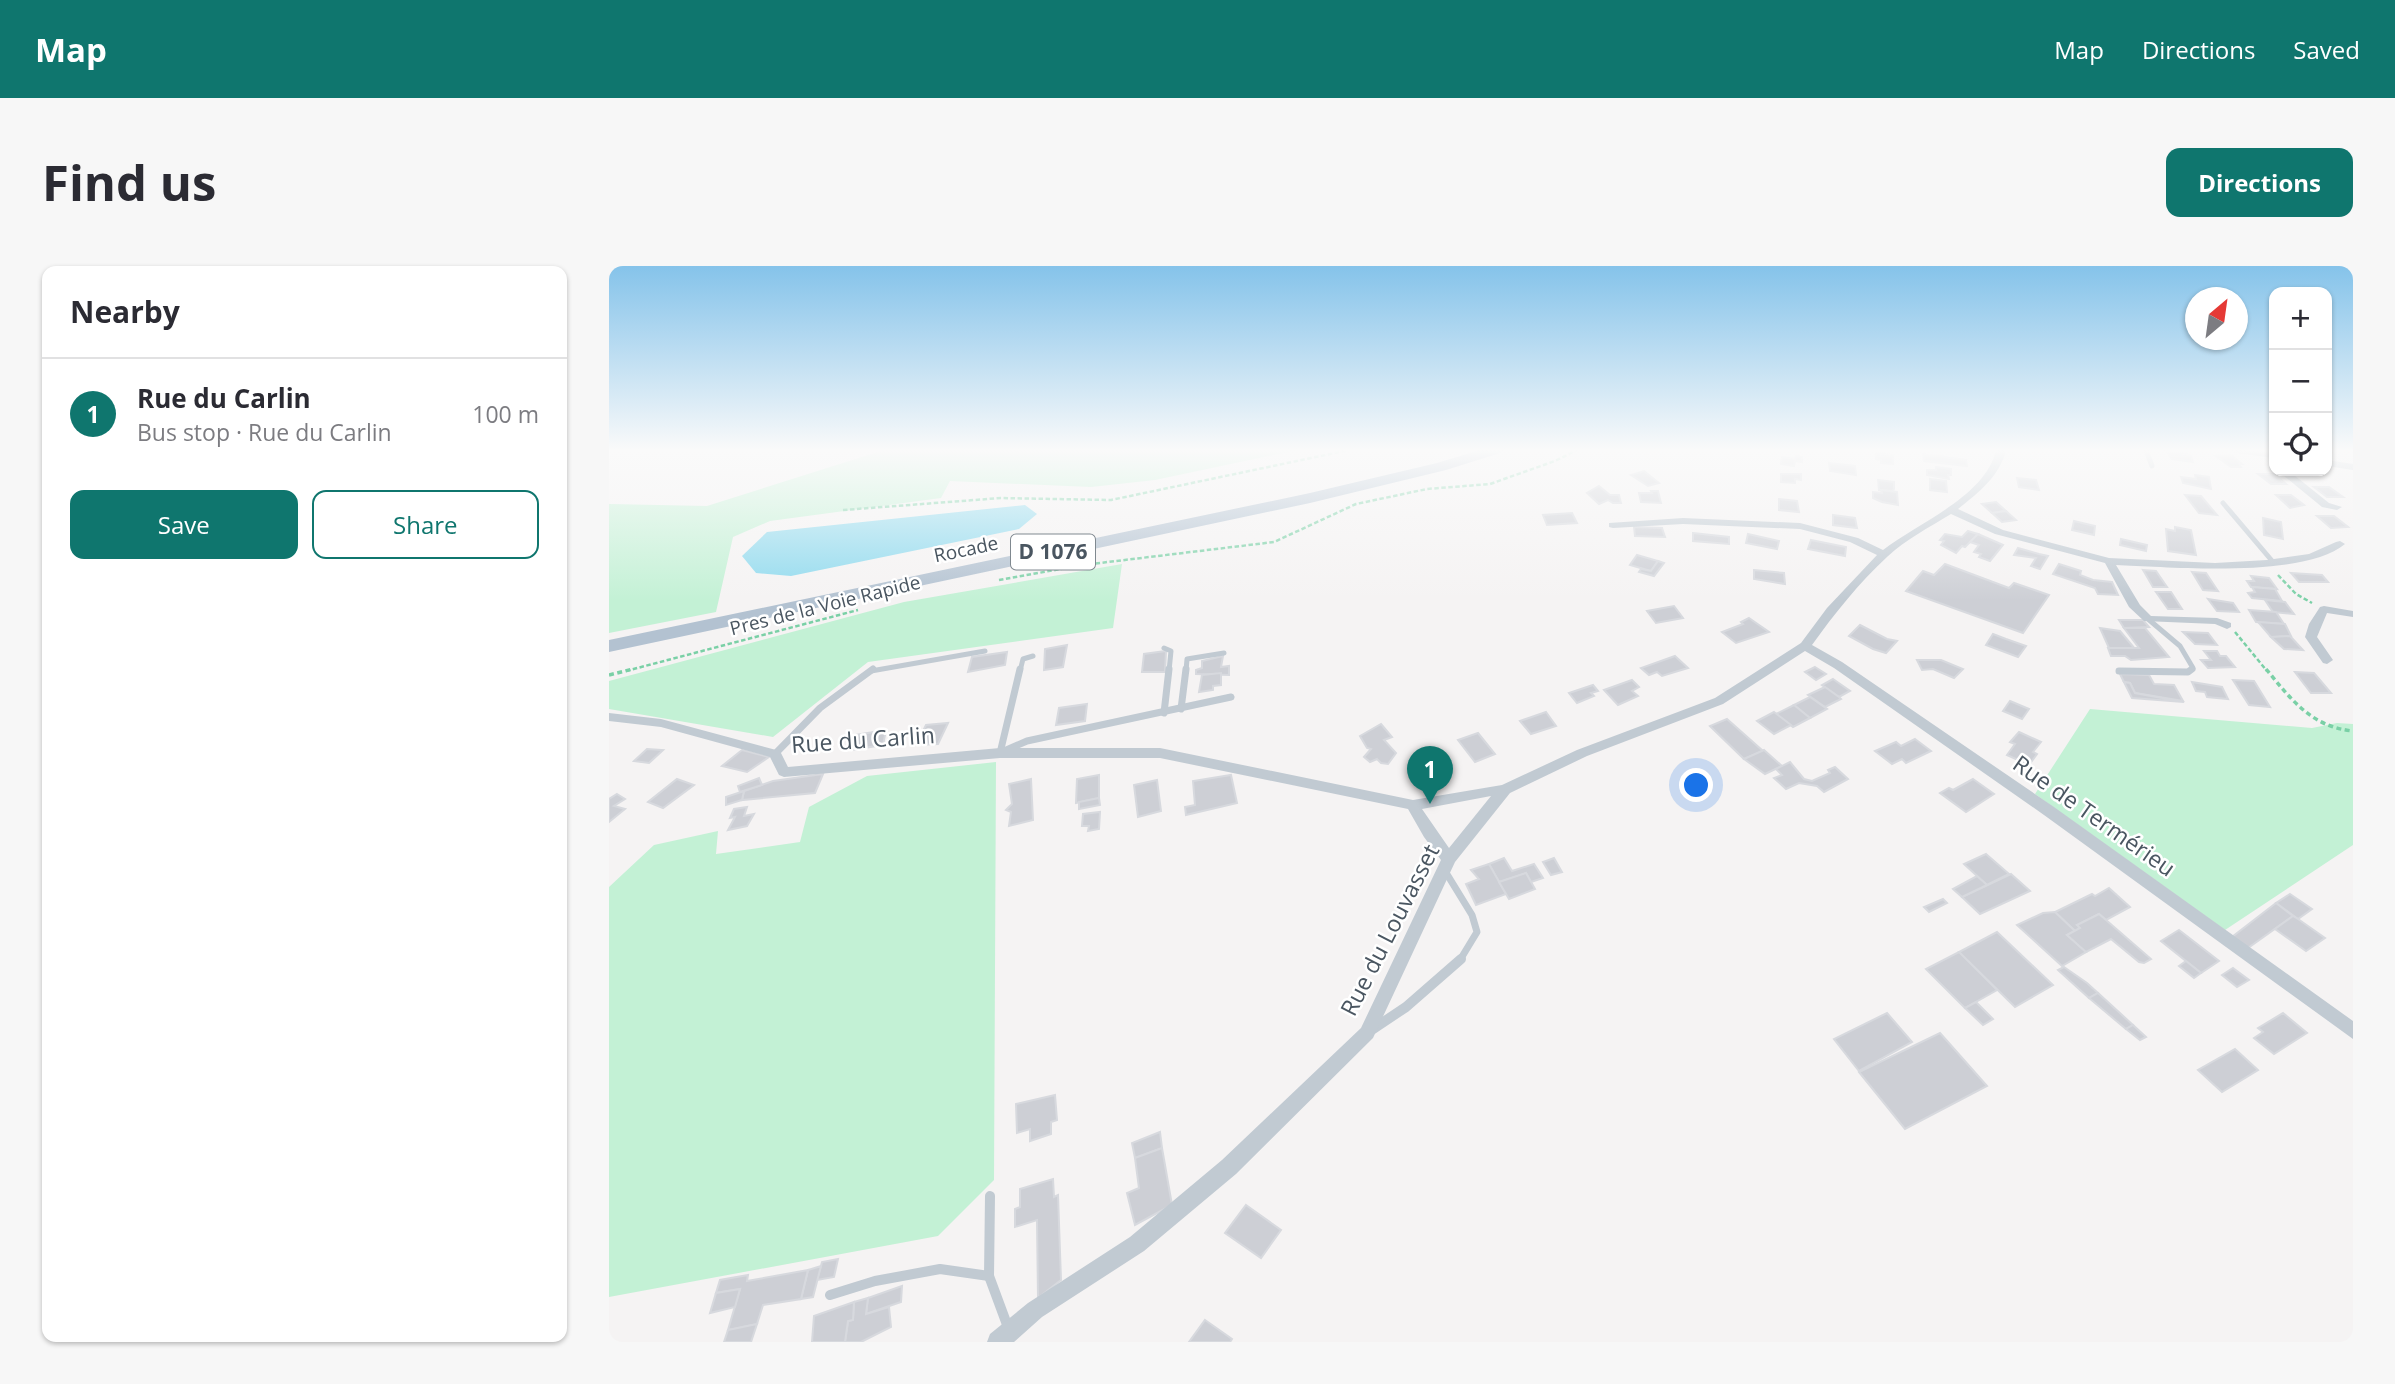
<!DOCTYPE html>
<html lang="en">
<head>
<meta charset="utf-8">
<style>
	:root { --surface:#fff; --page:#f7f7f7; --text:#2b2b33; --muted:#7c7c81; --line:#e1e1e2; --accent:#0f766e }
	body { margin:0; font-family:"Open Sans",sans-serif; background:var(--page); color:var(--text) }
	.controls { position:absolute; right:21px; top:21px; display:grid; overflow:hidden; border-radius:14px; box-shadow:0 2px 5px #0004 }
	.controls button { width:63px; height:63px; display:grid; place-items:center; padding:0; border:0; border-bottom:2px solid var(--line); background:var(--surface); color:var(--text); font:35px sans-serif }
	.compass { position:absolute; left:1576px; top:21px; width:63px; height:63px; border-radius:50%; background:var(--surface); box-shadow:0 2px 5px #0004; rotate:29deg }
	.you { position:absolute; left:1088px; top:520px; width:24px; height:24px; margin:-18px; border:5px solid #fff; border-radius:50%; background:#1a73e8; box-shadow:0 0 0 10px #1a73e833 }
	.badge { display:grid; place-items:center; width:46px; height:46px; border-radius:50%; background:var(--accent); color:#fff; font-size:23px; font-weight:700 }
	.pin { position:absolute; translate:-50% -58px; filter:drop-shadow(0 2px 4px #0008) }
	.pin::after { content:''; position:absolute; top:37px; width:24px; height:21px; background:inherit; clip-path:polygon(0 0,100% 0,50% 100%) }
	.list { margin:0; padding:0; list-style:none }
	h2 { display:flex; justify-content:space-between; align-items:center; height:91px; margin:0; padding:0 28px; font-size:30px }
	h2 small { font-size:23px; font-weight:400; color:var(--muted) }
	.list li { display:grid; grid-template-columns:46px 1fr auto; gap:21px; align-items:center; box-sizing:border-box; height:112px; padding:0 28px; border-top:2px solid var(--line) }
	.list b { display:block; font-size:26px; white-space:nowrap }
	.list p { margin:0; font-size:23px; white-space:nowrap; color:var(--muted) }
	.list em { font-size:23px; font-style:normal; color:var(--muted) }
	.actions { display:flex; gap:14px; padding:21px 28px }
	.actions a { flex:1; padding:16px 0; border:2px solid var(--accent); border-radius:14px; text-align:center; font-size:24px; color:var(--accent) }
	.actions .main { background:var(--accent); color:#fff }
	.icon { flex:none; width:38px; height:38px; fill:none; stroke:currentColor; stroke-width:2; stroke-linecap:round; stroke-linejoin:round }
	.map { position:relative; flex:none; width:1744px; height:1076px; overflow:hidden; border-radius:14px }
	header { display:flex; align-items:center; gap:42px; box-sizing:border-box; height:98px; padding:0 35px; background:var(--accent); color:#fff }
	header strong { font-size:33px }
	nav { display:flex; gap:38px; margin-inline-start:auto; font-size:24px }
	.intro { display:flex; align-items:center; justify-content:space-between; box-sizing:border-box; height:168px; padding:0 42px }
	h1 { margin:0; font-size:49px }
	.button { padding:18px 32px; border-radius:14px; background:var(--accent); color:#fff; font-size:24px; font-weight:700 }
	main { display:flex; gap:42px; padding:0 42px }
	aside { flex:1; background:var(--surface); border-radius:14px; box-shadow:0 2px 5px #0004 }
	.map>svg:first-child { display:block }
	.green { fill:#c3f1d5 }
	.water { fill:#90daee }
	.building { fill:#cdcfd5; stroke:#d7d9de; stroke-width:2 }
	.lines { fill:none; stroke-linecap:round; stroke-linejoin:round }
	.path-far1 { stroke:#7ad0a6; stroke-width:2.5; stroke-dasharray:4.5 2.5; stroke-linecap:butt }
	.path { stroke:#7ad0a6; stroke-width:3.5; stroke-dasharray:5 3.5; stroke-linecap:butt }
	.lane-far2 { stroke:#c1cad2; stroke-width:5 }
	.lane-far1 { stroke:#c1cad2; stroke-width:7 }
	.lane { stroke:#c1cad2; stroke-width:10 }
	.street { fill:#c1cad2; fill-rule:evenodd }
	.primary { fill:#b3c2d1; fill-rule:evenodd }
	.labels { text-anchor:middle; stroke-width:5; stroke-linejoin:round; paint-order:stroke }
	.far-street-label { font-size:19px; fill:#4a5661; stroke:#fff }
	.shield { fill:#fff; stroke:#808990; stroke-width:2 }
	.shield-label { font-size:21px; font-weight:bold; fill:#4a5661 }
	.street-label { font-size:23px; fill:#4a5661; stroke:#fff }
</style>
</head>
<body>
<header>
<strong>Map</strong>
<nav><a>Map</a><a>Directions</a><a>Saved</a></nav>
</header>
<div class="intro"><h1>Find us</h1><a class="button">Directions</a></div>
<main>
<aside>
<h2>Nearby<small></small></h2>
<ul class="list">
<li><span class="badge">1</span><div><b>Rue du Carlin</b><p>Bus stop · Rue du Carlin</p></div><em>100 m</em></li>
</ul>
<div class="actions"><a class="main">Save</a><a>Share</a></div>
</aside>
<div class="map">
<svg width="1744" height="1076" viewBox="0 0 1744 1076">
	<rect width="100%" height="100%" fill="#f5f3f3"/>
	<g class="green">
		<polygon points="275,184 688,184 546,214 482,221 341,215 332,232 161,255 124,271 107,346 0,367 0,238 98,240"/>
		<polygon points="513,298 504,362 259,396 164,471 0,443 0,415 295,336"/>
		<polygon points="1481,443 1703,462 1728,457 1744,458 1744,579 1616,664 1426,528"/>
		<polygon points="387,496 385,914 329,970 0,1031 0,621 45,579 109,565 107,588 191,576 200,541 258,510"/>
	</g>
	<polygon class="water" points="416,239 428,248 410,263 182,310 147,307 133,290 158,266"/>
	<g class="building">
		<polygon points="1557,185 1582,189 1584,196 1563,193"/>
		<polygon points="1267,187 1284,189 1284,198 1272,197 1272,194 1267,193"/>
		<polygon points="1314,188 1357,194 1358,200 1315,195"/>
		<polygon points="1622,189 1633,198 1630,198 1632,201 1622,201 1607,190"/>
		<polygon points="1187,190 1193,191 1193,196 1186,195 1185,200 1172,198 1173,191 1186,193"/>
		<polygon points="1220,197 1246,200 1247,209 1221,205"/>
		<polygon points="1327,201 1342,203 1342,209 1339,209 1340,213 1318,209 1318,204 1327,204"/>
		<polygon points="1035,205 1050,217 1039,220 1022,209"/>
		<polygon points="1172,208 1192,208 1192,214 1186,213 1186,217 1172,216"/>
		<polygon points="1649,208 1665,208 1677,218 1662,218"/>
		<polygon points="1586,209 1600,211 1602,223 1574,217 1572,211 1587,213"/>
		<polygon points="1408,212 1427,214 1430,224 1410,221"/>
		<polygon points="1321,213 1337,215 1338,226 1321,224"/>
		<polygon points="1269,214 1285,216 1285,223 1283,225 1270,224"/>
		<polygon points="990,220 1001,229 1010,229 1012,237 1004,237 999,234 990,238 978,227"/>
		<polygon points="1705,221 1720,221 1734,231 1718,231"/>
		<polygon points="1272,224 1288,226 1289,239 1273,236 1264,232 1264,226 1273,227"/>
		<polygon points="1042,225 1049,225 1052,237 1032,236 1030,227 1043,227"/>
		<polygon points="1576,229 1592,230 1608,249 1590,247"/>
		<polygon points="1667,229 1682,229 1695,239 1681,242"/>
		<polygon points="1170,233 1188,235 1190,246 1170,244"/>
		<polygon points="1387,236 1397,245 1383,247 1373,238"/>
		<polygon points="1397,245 1407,254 1393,256 1383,247"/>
		<polygon points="963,247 968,257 938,259 934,249"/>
		<polygon points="1224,249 1246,252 1248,262 1224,259"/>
		<polygon points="1708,250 1725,250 1739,261 1722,262"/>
		<polygon points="1654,252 1672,256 1674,273 1655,269"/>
		<polygon points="1465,255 1486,260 1485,269 1463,264"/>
		<polygon points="1025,261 1053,262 1056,271 1026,270"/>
		<polygon points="1566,261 1582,264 1587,289 1559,285 1557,263 1566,265"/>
		<polygon points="1359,265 1369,268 1356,281 1353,280 1347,287 1332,279 1335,275 1331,274 1336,268 1353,271"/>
		<polygon points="1084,267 1120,271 1120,278 1084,275"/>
		<polygon points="1139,268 1170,275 1168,283 1137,277"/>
		<polygon points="1369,268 1394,279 1381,295 1370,291 1372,288 1365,286 1370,279 1361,276"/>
		<polygon points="1512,273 1538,279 1537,285 1511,279"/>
		<polygon points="1202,274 1237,281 1236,290 1199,283"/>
		<polygon points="1409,282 1430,288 1439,290 1431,303 1422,300 1427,292 1405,289"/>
		<polygon points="1028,289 1049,295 1042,305 1021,299"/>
		<polygon points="1049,295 1055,297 1045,310 1030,306 1032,303 1042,305"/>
		<polygon points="1336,298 1400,322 1405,317 1440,329 1414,367 1297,325 1314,305 1325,309"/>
		<polygon points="1450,298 1472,305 1471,309 1484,314 1503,316 1509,329 1489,328 1486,322 1444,308"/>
		<polygon points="1145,304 1175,307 1176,318 1145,313"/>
		<polygon points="1534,304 1547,305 1558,321 1544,321"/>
		<polygon points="1583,306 1597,307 1609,325 1594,324"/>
		<polygon points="1682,307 1713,309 1719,316 1690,316"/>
		<polygon points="1642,310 1660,312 1668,323 1642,321 1638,315 1645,315"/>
		<polygon points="1643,321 1666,323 1673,335 1643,332 1639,327 1646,326"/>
		<polygon points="1547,326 1562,326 1573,343 1559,343"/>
		<polygon points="1599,333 1624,337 1630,346 1608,345"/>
		<polygon points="1656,334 1676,336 1685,348 1664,346"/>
		<polygon points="1065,340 1074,352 1047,357 1038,345"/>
		<polygon points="1640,344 1667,346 1675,358 1647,356"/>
		<polygon points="1140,352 1160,366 1127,377 1113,366 1134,358 1132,356"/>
		<polygon points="1510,354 1534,354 1540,361 1515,362"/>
		<polygon points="1649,356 1676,358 1682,370 1662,371"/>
		<polygon points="1251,359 1278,373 1288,375 1277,387 1264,383 1240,370"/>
		<polygon points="1491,362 1511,365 1526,383 1500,382"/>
		<polygon points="1515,362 1536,362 1560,391 1522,394 1516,390 1502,390 1499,382 1530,382"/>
		<polygon points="1574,366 1599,367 1608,379 1586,378"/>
		<polygon points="1384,368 1397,373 1417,380 1409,391 1377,379"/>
		<polygon points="1681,370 1694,384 1675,383 1662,371"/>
		<polygon points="458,379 454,401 435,404 436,383"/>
		<polygon points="557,385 556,406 533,406 535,388"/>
		<polygon points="1595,385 1608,385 1611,390 1617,390 1626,401 1599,402 1592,394 1602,394"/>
		<polygon points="398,386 396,399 359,406 363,391"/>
		<polygon points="614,390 612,401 620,400 620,409 587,408 587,404 593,402 593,395"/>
		<polygon points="1066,390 1079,402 1053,410 1048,406 1040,409 1032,402"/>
		<polygon points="1308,394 1332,394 1354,403 1345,412 1324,403 1313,404"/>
		<polygon points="1206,401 1217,408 1207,414 1196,406"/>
		<polygon points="1686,406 1705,407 1722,427 1702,427"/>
		<polygon points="612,407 612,419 604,420 604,424 590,426 593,409"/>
		<polygon points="1511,408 1540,409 1545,418 1565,419 1574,435 1526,427 1521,417 1515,416"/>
		<polygon points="1224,413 1241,425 1230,431 1213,419"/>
		<polygon points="1023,414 1030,421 1023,425 1029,430 1009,439 995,424"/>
		<polygon points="1624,414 1645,415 1661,441 1640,439"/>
		<polygon points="1515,416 1521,417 1526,427 1575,436 1523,432"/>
		<polygon points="1583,416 1613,421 1619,433 1598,431 1596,426 1587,425"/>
		<polygon points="984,419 989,425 982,427 985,430 968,437 960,427"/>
		<polygon points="1216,421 1230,431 1232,433 1216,441 1199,429"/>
		<polygon points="1201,431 1218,443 1201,452 1185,439"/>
		<polygon points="1401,435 1420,443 1413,453 1394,445"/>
		<polygon points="478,438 476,455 447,459 450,442"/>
		<polygon points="1185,439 1201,452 1184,461 1167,448"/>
		<polygon points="937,446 947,460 922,468 911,455"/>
		<polygon points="1165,446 1182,459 1165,468 1148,455"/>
		<polygon points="1118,453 1154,485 1135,493 1101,460"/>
		<polygon points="339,457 329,478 307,479 317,459"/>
		<polygon points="772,458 783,471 775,474 787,487 779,498 772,497 768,493 761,496 755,491 762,483 758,482 751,470"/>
		<polygon points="277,464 274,479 242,484 247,469"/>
		<polygon points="1410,466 1432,476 1424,486 1428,488 1420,499 1398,489 1406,478 1401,476"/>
		<polygon points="869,467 886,488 866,496 849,474"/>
		<polygon points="1306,473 1322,485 1297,497 1293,493 1283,498 1266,485 1287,476 1292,480"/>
		<polygon points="38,483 54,484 40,497 25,495"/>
		<polygon points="133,484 160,491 138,506 113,500"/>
		<polygon points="1155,484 1173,500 1156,508 1135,493"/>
		<polygon points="1181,496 1195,513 1203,515 1221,507 1219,504 1226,501 1239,513 1215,526 1208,520 1190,517 1177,523 1165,512 1173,509 1167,503"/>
		<polygon points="214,508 206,527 133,534 135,525 164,515"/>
		<polygon points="490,509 490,532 467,537 468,513"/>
		<polygon points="622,509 628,537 577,549 576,541 586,539 584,515"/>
		<polygon points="150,512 153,519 131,526 129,520"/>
		<polygon points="68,513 85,519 54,542 39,536"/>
		<polygon points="422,513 424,554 400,560 402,546 397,544 403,538 400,518"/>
		<polygon points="1364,513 1385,528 1357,546 1331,527 1340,522 1344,524"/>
		<polygon points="548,514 552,545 529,551 525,519"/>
		<polygon points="135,525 133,534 117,539 117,531"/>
		<polygon points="8,528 16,533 5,540 16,543 0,556 0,533"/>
		<polygon points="490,532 491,539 470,543 470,536"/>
		<polygon points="138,541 135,550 145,548 138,560 119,564 126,551 121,552 125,543"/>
		<polygon points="491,546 490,563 479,565 480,560 473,560 474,548"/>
		<polygon points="1377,588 1400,608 1378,619 1355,598"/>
		<polygon points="895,592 903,605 925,598 934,612 922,616 917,607 890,616 880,598"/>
		<polygon points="945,592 953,606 942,609 934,596"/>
		<polygon points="880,598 897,628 867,639 857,618 870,613 862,604"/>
		<polygon points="917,607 926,623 900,633 890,616"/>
		<polygon points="1402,608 1421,625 1371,648 1353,631"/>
		<polygon points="1368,610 1378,619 1353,631 1344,623"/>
		<polygon points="1500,622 1521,641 1497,654 1490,648 1468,659 1471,662 1466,665 1446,646 1483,628 1486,630"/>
		<polygon points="1681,628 1703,643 1689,653 1667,637"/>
		<polygon points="1334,633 1338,637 1320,646 1315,641"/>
		<polygon points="1667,637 1684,650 1639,682 1623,671"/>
		<polygon points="1446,646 1466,665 1458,669 1477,686 1453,700 1408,659 1434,647"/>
		<polygon points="1490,648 1497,654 1542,693 1535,697 1530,696 1502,673 1477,686 1458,669 1471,662 1468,659"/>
		<polygon points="1684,650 1689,653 1716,672 1697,685 1666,663"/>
		<polygon points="1570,664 1610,695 1592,707 1552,675"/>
		<polygon points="1388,666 1444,719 1406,741 1350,686"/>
		<polygon points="1350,686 1388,724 1356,742 1317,703"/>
		<polygon points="1577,695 1592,707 1585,712 1570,700"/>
		<polygon points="1455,701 1478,717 1489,727 1480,732 1449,704"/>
		<polygon points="1624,702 1640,714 1628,721 1613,709"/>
		<polygon points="1489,727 1524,759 1517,763 1480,732"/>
		<polygon points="1367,736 1384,753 1374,759 1356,742"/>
		<polygon points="1278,747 1303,776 1250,805 1225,773"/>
		<polygon points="1674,747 1698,767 1665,788 1645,772 1654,766 1649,762"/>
		<polygon points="1524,759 1537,771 1531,774 1517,763"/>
		<polygon points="1331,767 1378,820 1296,863 1250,806"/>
		<polygon points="1626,783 1649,804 1613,826 1589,804"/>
		<polygon points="446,829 448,854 442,856 442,868 421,875 421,863 408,867 407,838"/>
		<polygon points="551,866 553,882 526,892 523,877"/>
		<polygon points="553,882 563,939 526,959 518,927 530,922 526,892"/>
		<polygon points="444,913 445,931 449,929 452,1014 429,1032 428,954 406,961 406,943 411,941 411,923"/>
		<polygon points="637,939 672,964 652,992 616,967"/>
		<polygon points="229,993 225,1011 208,1014 213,996"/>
		<polygon points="212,1000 204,1031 192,1033 199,1004"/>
		<polygon points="199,1004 192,1033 154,1039 148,1058 119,1064 131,1023 107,1027 111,1014 139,1009 138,1015"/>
		<polygon points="293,1020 292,1036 257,1048 259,1032"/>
		<polygon points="131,1023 126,1041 101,1047 107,1027"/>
		<polygon points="259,1032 257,1048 280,1041 282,1061 252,1076 236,1076 239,1055 244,1054 245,1036"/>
		<polygon points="245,1036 244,1054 239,1055 236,1076 203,1076 205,1050"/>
		<polygon points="596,1054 623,1073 621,1076 580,1076"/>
		<polygon points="148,1058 142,1076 115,1076 119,1064"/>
	</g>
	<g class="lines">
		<g class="path-far1">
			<polyline points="234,244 392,232 502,234 740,184"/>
			<polyline points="1669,309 1687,328 1703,337"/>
			<polyline points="390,314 474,299 665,276 747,238 818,223 881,218 946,195 968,184"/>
			<polyline points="1626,366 1658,405"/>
			<polyline points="17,405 249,344"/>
		</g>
		<g class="path">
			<path d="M1657 403C1682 433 1702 461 1744 465"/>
			<polyline points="0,409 24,403"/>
		</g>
		<g class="lane-far2">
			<polyline points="1537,184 1543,200"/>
			<polyline points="1614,237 1664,296"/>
			<polyline points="1539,353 1571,380 1584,402 1581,405"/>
			<polyline points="555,382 562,385 560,405"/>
			<polyline points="262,405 376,385"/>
			<polyline points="411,405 414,393 424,390"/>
			<polyline points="577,405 578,393 615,387"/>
		</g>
		<g class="lane-far1">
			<polyline points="1510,405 1579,406 1583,403"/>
			<polyline points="572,443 577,403"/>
			<polyline points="555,447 560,403"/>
			<polyline points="395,485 418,475 622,431"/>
			<polyline points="391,487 411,403"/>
			<polyline points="166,488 211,442 264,403"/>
			<polyline points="836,605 863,649 868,666 851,694"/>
		</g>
		<g class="lane">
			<polyline points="764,763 797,741 852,693"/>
			<polyline points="381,930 380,1010 400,1064"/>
			<polyline points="221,1029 266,1015 331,1003 380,1010"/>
		</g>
		<g class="street">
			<path d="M1387 184H1397C1391 210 1369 227 1349 243L1394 264 1500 292 1606 297 1658 294 1700 288 1727 276 1731 275 1736 278C1694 313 1562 301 1507 299L1531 339 1542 350 1608 352 1622 357V361L1618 363 1606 358 1535 355 1520 341 1496 297 1386 268 1342 248C1321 261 1297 273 1278 291 1250 317 1225 348 1203 379L1233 396 1445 541 1744 755V773L1435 549 1225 402 1196 385 1114 438 978 490 901 527 846 596 764 772 627 908 535 985 433 1051 405 1076H378L381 1068 419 1037 521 971 613 894 752 762 832 594 815 571 799 543 551 492H391L175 511 170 509 161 491 52 461 0 455V447L52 453 171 485 179 501 391 482H551L804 534 893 519 968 484 1106 432 1192 377 1218 342 1268 289 1241 276 1191 263 1074 258 1004 262 1000 261V257L1074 252 1191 257 1249 272 1274 284C1309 257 1377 230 1387 184ZM882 530 840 582 813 543Z"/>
			<polygon points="1622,184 1665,186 1665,192 1627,187"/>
			<polygon points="1718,194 1744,198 1744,204 1718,200"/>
			<polygon points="1669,205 1680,205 1720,237 1733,241 1728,244 1713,241"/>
			<polygon points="1715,340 1744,345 1744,351 1718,347 1708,371 1724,394 1718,398 1714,397 1696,371 1700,358 1711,341"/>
		</g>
		<polygon class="primary" points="871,184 894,184 891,187 837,204 701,237 0,386 0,374 701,227 828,197"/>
	</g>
	<linearGradient id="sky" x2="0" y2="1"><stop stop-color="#85c3ea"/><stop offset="0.55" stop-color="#fafafa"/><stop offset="1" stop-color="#fafafa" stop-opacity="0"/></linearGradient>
	<rect width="1744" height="335" fill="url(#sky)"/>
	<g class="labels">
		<g class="far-street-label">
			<text transform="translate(357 283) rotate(-12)" y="7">Rocade</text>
			<text transform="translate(216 339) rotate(-14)" y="7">Pres de la Voie Rapide</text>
		</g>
		<rect class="shield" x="402" y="268.5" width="84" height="35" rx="5"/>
		<g class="shield-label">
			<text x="444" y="293">D 1076</text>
		</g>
		<g class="street-label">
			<text transform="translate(254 474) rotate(-4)" y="8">Rue du Carlin</text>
			<text transform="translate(1485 550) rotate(35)" y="8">Rue de Termérieu</text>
			<text transform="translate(781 664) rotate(-63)" y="8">Rue du Louvasset</text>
		</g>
	</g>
</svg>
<div class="controls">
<button>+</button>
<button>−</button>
<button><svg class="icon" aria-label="locate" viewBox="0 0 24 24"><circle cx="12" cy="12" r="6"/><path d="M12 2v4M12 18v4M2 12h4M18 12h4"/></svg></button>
</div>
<svg class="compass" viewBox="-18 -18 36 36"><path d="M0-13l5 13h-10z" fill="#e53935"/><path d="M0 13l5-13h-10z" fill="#7c7c81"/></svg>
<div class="you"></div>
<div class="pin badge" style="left:821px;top:538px">1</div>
</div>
</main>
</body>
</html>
